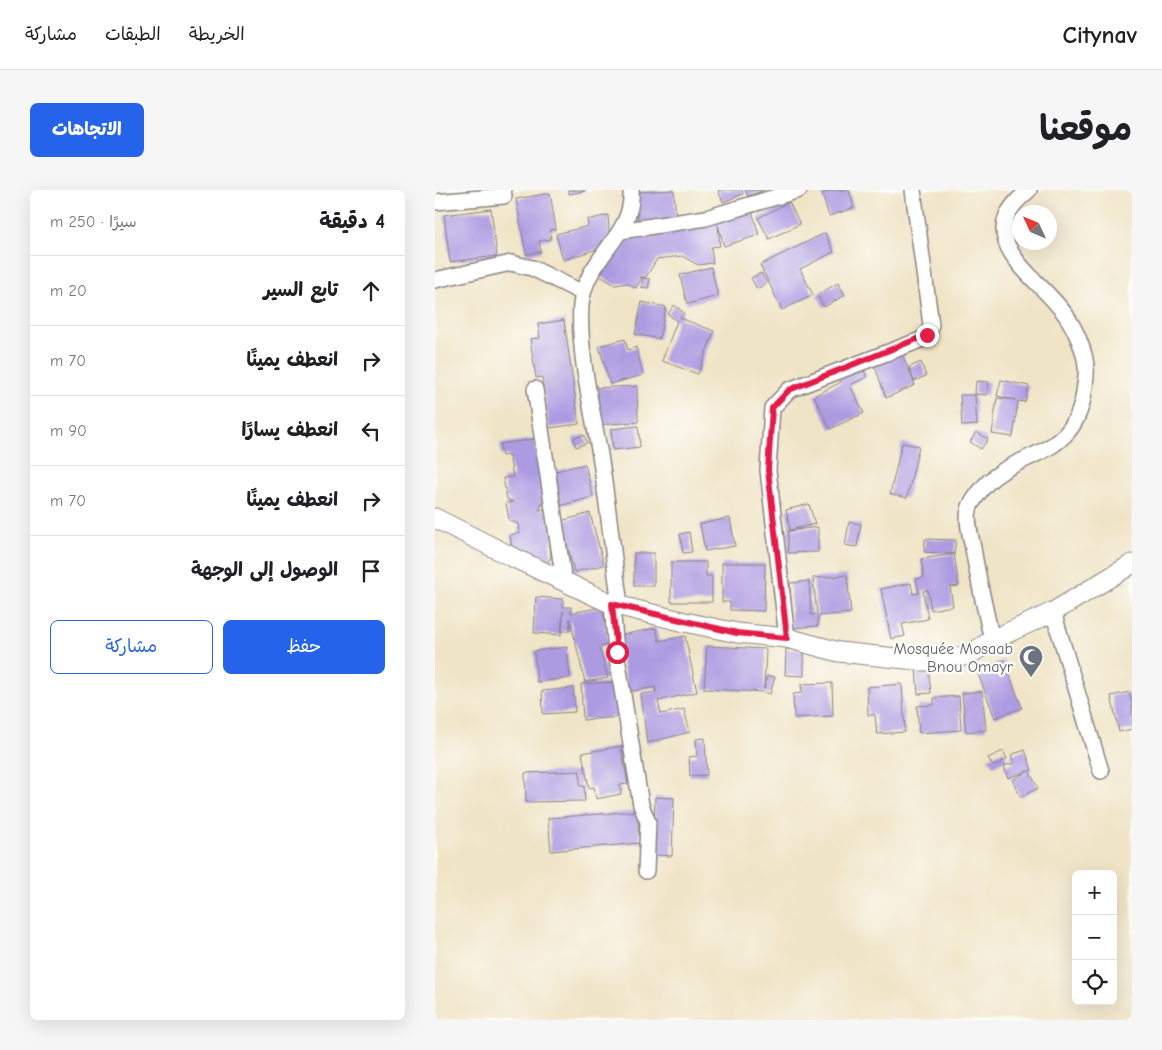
<!DOCTYPE html>
<html lang="ar">
<head>
<meta charset="utf-8">
<style>
	:root { --surface:#fff; --page:#f6f6f6; --text:#202124; --muted:#757577; --line:#e0e0e0; --accent:#2563eb }
	body { margin:0; font-family:"Comic Neue","Playpen Sans Arabic",sans-serif; background:var(--page); color:var(--text); direction:rtl }
	.controls { position:absolute; right:15px; bottom:15px; display:grid; overflow:hidden; border-radius:8px; box-shadow:0 5px 20px #0002 }
	.controls button { width:45px; height:45px; display:grid; place-items:center; padding:0; border:0; border-bottom:1px solid var(--line); background:var(--surface); color:var(--text); font:25px sans-serif }
	.compass { position:absolute; left:577px; top:15px; width:45px; height:45px; border-radius:50%; background:var(--surface); box-shadow:0 5px 20px #0002; rotate:314deg }
	.stop { position:absolute; width:15px; height:15px; margin:-11px; border:4px solid #e11d48; border-radius:50%; background:#fff }
	.stop.end { background:#e11d48; border-color:#fff; box-shadow:0 1px 5px #0008 }
	.list { margin:0; padding:0; list-style:none }
	h2 { display:flex; justify-content:space-between; align-items:center; height:65px; margin:0; padding:0 20px; font-size:21px }
	h2 small { font-size:16px; font-weight:400; color:var(--muted) }
	.list li { display:grid; grid-template-columns:32px 1fr auto; gap:15px; align-items:center; box-sizing:border-box; height:70px; padding:0 20px; border-top:1px solid var(--line) }
	.list b { display:block; font-size:19px; white-space:nowrap }
	.list em { font-size:16px; font-style:normal; color:var(--muted) }
	.actions { display:flex; gap:10px; padding:15px 20px }
	.actions a { flex:1; padding:11px 0; border:1px solid var(--accent); border-radius:8px; text-align:center; font-size:18px; color:var(--accent) }
	.actions .main { background:var(--accent); color:#fff }
	.icon { flex:none; width:28px; height:28px; fill:none; stroke:currentColor; stroke-width:2; stroke-linecap:round; stroke-linejoin:round }
	.map { position:relative; flex:none; width:697px; height:830px; overflow:hidden; direction:ltr; border-radius:8px }
	header { display:flex; align-items:center; gap:30px; box-sizing:border-box; height:70px; padding:0 25px; background:var(--surface); border-bottom:1px solid var(--line) }
	header strong { font-size:24px }
	nav { display:flex; gap:28px; margin-inline-start:auto; font-size:18px }
	.intro { display:flex; align-items:center; justify-content:space-between; box-sizing:border-box; height:120px; padding:0 30px }
	h1 { margin:0; font-size:35px }
	.button { padding:12px 22px; border-radius:8px; background:var(--accent); color:#fff; font-size:18px; font-weight:700 }
	main { display:flex; gap:30px; padding:0 30px }
	aside { flex:1; background:var(--surface); border-radius:8px; box-shadow:0 5px 20px #0002 }
	.map>svg:first-child { display:block }
	.building { fill:#ad9be2 }
	.lines { fill:none; stroke-linecap:round; stroke-linejoin:round }
	.minor-casing { stroke:#898380; stroke-width:18 }
	.tertiary-casing { stroke:#898380; stroke-width:21 }
	.minor { stroke:#fff; stroke-width:15 }
	.tertiary { stroke:#fff; stroke-width:19 }
	.route { stroke:#e11d48; stroke-width:6 }
	.labels { text-anchor:middle; stroke-width:4.5; stroke-linejoin:round; paint-order:stroke }
	.worship-label { font-size:16px; fill:#5b616d; stroke:#fdfcf7; text-anchor:end }
</style>
</head>
<body>
<header>
<strong>Citynav</strong>
<nav><a>الخريطة</a><a>الطبقات</a><a>مشاركة</a></nav>
</header>
<div class="intro"><h1>موقعنا</h1><a class="button">الاتجاهات</a></div>
<main>
<div class="map">
<svg width="697" height="830" viewBox="0 0 697 830">
	<rect width="100%" height="100%" fill="#fdfcf7"/>
	<filter id="ink" filterUnits="userSpaceOnUse"><feTurbulence type="fractalNoise" baseFrequency=".02" numOctaves="2"/><feDisplacementMap in="SourceGraphic" scale="10" xChannelSelector="R" yChannelSelector="G"/><feConvolveMatrix kernelMatrix="1 2 1 2 8 2 1 2 1" color-interpolation-filters="sRGB"/></filter>
	<filter id="wash" filterUnits="userSpaceOnUse"><feTurbulence type="fractalNoise" baseFrequency=".0096" numOctaves="4" result="noise"/><feDisplacementMap in="SourceGraphic" scale="20" xChannelSelector="R" yChannelSelector="G"/><feGaussianBlur stdDeviation="1.12" result="paint"/><feColorMatrix in="noise" values="0 0 0 0 0 0 0 0 0 0 0 0 0 0 0 0 0 1.4 0 .05"/><feComposite in="paint" operator="in"/></filter>
	<g filter="url(#wash)">
		<rect width="100%" height="100%" fill="#f0e4c6"/>
		<g id="blocks">
			<g class="building">
				<polygon points="133,0 150,0 150,1 134,4"/>
				<polygon points="239,0 241,32 203,34 202,2"/>
				<polygon points="283,0 307,0 308,4 288,12"/>
				<polygon points="310,0 329,0 313,6"/>
				<polygon points="398,0 414,0 419,18 394,26 387,4"/>
				<polygon points="115,3 121,39 115,40 116,49 104,51 106,62 91,64 81,9"/>
				<polygon points="354,12 365,34 334,49 323,28"/>
				<polygon points="316,18 324,45 289,56 283,35 285,56 276,57 278,73 263,75 247,66 222,69 211,87 205,87 207,88 201,98 192,93 180,95 165,86 191,43"/>
				<polygon points="56,19 62,66 15,72 9,25"/>
				<polygon points="173,25 175,55 128,70 121,44 153,36 152,30"/>
				<polygon points="390,43 399,62 365,79 378,105 347,120 325,75"/>
				<polygon points="276,77 283,106 252,114 245,85"/>
				<polygon points="326,83 332,93 322,99 316,88"/>
				<polygon points="208,88 215,89 213,98 206,97"/>
				<polygon points="403,93 410,105 389,117 382,105"/>
				<polygon points="207,112 231,117 224,149 200,144"/>
				<polygon points="239,115 249,123 245,128 279,141 263,184 227,171 242,131 233,124"/>
				<polygon points="129,130 144,234 114,238 107,187 101,188 95,149 105,148 103,134"/>
				<polygon points="190,149 193,160 201,157 208,185 175,194 164,156"/>
				<polygon points="465,159 480,195 451,208 438,171"/>
				<polygon points="486,172 491,186 479,191 474,177"/>
				<polygon points="426,174 432,187 415,195 429,223 395,239 379,206 406,192 402,185"/>
				<polygon points="566,190 594,196 590,212 583,211 578,247 557,244 562,208 580,210 562,206"/>
				<polygon points="541,191 554,192 552,205 540,204"/>
				<polygon points="202,196 203,232 161,235 159,198"/>
				<polygon points="525,205 540,205 542,235 527,236"/>
				<polygon points="203,236 205,257 178,260 176,239"/>
				<polygon points="541,242 553,249 546,259 535,252"/>
				<polygon points="149,245 152,253 141,257 138,248"/>
				<polygon points="99,249 110,307 104,320 114,318 119,346 115,355 116,366 112,374 77,358 75,345 84,343 83,334 74,330 71,313 78,312 72,309 68,288 78,287 74,265 67,266 65,254"/>
				<polygon points="467,253 484,256 472,308 455,304"/>
				<polygon points="150,274 158,307 125,316 116,282"/>
				<polygon points="374,314 380,334 355,340 351,320"/>
				<polygon points="155,323 169,375 139,382 126,331"/>
				<polygon points="295,328 300,356 270,361 265,334"/>
				<polygon points="414,332 426,334 422,357 410,355"/>
				<polygon points="383,337 383,362 353,363 353,341"/>
				<polygon points="254,342 257,362 248,363 245,344"/>
				<polygon points="490,349 521,350 519,364 524,396 515,397 518,416 496,420 493,400 488,401 493,429 467,434 470,446 456,449 446,399 476,393 478,404 484,403 481,389 489,387 486,369 519,364 489,362"/>
				<rect x="199" y="363" width="20" height="33"/>
				<polygon points="236,372 271,372 271,386 277,386 277,412 236,412"/>
				<polygon points="287,373 330,373 329,421 295,420 295,412 287,412"/>
				<polygon points="412,385 416,423 383,426 383,436 357,438 355,393 374,391 376,425 382,424 378,388"/>
				<polygon points="101,407 128,409 128,417 136,417 136,423 167,417 174,455 164,457 173,488 150,492 135,429 135,441 127,441 128,421 126,445 99,443"/>
				<polygon points="221,438 224,451 250,446 262,502 223,511 226,524 249,519 255,542 212,553 206,504 221,502 220,497 193,502 182,446"/>
				<polygon points="272,456 331,459 329,499 332,486 340,487 335,504 328,502 269,499"/>
				<polygon points="132,457 135,488 102,492 99,461"/>
				<polygon points="351,459 369,460 369,486 350,485"/>
				<polygon points="569,470 587,518 560,528 542,481"/>
				<polygon points="493,475 496,503 483,504 481,477"/>
				<polygon points="181,492 183,527 148,530 146,494"/>
				<polygon points="397,493 398,526 359,528 358,504 367,503 366,494"/>
				<polygon points="467,494 470,542 442,544 440,525 433,525 432,497"/>
				<polygon points="138,498 140,522 108,524 107,501"/>
				<polygon points="547,501 551,540 531,542 527,503"/>
				<polygon points="694,502 697,514 697,539 684,542 676,506"/>
				<polygon points="524,506 526,540 484,543 482,516 499,515 499,508"/>
				<polygon points="270,548 272,585 255,586 254,567 262,566 261,549"/>
				<polygon points="186,556 193,594 185,595 186,604 161,609 159,597 154,598 147,563"/>
				<polygon points="590,560 597,580 594,581 603,598 586,607 577,590 593,581 573,588 569,576 579,573 576,565"/>
				<polygon points="568,561 572,569 558,576 553,568"/>
				<polygon points="145,581 145,596 149,596 150,611 91,612 90,583"/>
				<polygon points="220,607 239,608 237,666 218,665"/>
				<polygon points="202,621 205,653 116,661 113,628"/>
			</g>
		</g>
	</g>
	<g filter="url(#ink)">
		<use href="#blocks" fill-opacity="0" stroke="#898380" stroke-width="1"/>
		<g class="lines">
			<defs>
				<g id="minor">
					<polyline points="0,12 69,6 68,0"/>
					<polyline points="185,41 271,28 364,0"/>
					<polyline points="0,90 76,73 97,78 148,103"/>
					<polyline points="100,199 129,392"/>
					<polyline points="177,414 181,462 206,615 213,632 211,681"/>
					<path d="M185 415C178 365 173 315 165 265 157 218 143 163 146 115 150 67 200 46 196 0"/>
					<polyline points="618,422 666,581"/>
					<polyline points="352,448 333,280 337,218 354,200 488,149 494,143 496,135 478,0"/>
					<path d="M557 450C550 419 543 389 538 358 536 347 531 331 534 320 535 314 540 309 543 304 576 257 639 274 649 202 650 194 652 184 651 176 650 161 640 139 632 127 606 87 530 50 594 0"/>
				</g>
				<polyline id="tertiary" points="0,328 75,366 177,414 250,432 302,443 352,448 404,462 490,471 522,468 537,463 557,450 618,422 697,374"/>
			</defs>
			<use href="#minor" class="minor-casing"/>
			<use href="#tertiary" class="tertiary-casing"/>
			<use href="#minor" class="minor"/>
			<use href="#tertiary" class="tertiary"/>
		</g>
	</g>
	<g class="lines" filter="url(#ink)">
		<polyline class="route" points="182,462 177,414 302,443 352,448 333,280 337,218 354,200 492,145"/>
	</g>
	<defs>
		<symbol id="mosque-pin" viewBox="-11 -11 22 30"><path d="M0 17L-7.5 6A9.5 9.5 0 1 1 7.5 6Z" fill="#6b7280" stroke="#fdfcf7"/><path d="M3.5-4.9A6 6 0 1 0 3.5 4.9A5 5 0 1 1 3.5-4.9Z" fill="#fff"/></symbol>
	</defs>
	<g fill-rule="evenodd">
		<use href="#mosque-pin" x="582" y="453" width="28" height="38"/>
	</g>
	<g class="labels">
		<g class="worship-label">
			<text x="578" y="464">Mosquée Mosaab<tspan x="578" dy="18">Bnou Omayr</tspan></text>
		</g>
	</g>
</svg>
<div class="controls">
<button>+</button>
<button>−</button>
<button><svg class="icon" aria-label="locate" viewBox="0 0 24 24"><circle cx="12" cy="12" r="6"/><path d="M12 2v4M12 18v4M2 12h4M18 12h4"/></svg></button>
</div>
<svg class="compass" viewBox="-18 -18 36 36"><path d="M0-13l5 13h-10z" fill="#e53935"/><path d="M0 13l5-13h-10z" fill="#757577"/></svg>
<div class="stop" style="left:182px;top:462px"></div>
<div class="stop end" style="left:492px;top:145px"></div>
</div>
<aside>
<h2>4 دقيقة<small>سيرًا · 250 m</small></h2>
<ul class="list">
<li><svg class="icon" aria-label="ahead" viewBox="0 0 24 24"><path d="M12 20V5M6 11l6-6 6 6"/></svg><div><b>تابع السير</b></div><em>20 m</em></li>
<li><svg class="icon" aria-label="right" viewBox="0 0 24 24"><path d="M7 20v-9h11M14 6l5 5-5 5"/></svg><div><b>انعطف يمينًا</b></div><em>70 m</em></li>
<li><svg class="icon" aria-label="left" viewBox="0 0 24 24"><path d="M17 20v-9H6M10 6l-5 5 5 5"/></svg><div><b>انعطف يسارًا</b></div><em>90 m</em></li>
<li><svg class="icon" aria-label="right" viewBox="0 0 24 24"><path d="M7 20v-9h11M14 6l5 5-5 5"/></svg><div><b>انعطف يمينًا</b></div><em>70 m</em></li>
<li><svg class="icon" aria-label="arrive" viewBox="0 0 24 24"><path d="M6 21V4h12l-3 4 3 4H6"/></svg><div><b>الوصول إلى الوجهة</b></div></li>
</ul>
<div class="actions"><a class="main">حفظ</a><a>مشاركة</a></div>
</aside>
</main>
</body>
</html>
